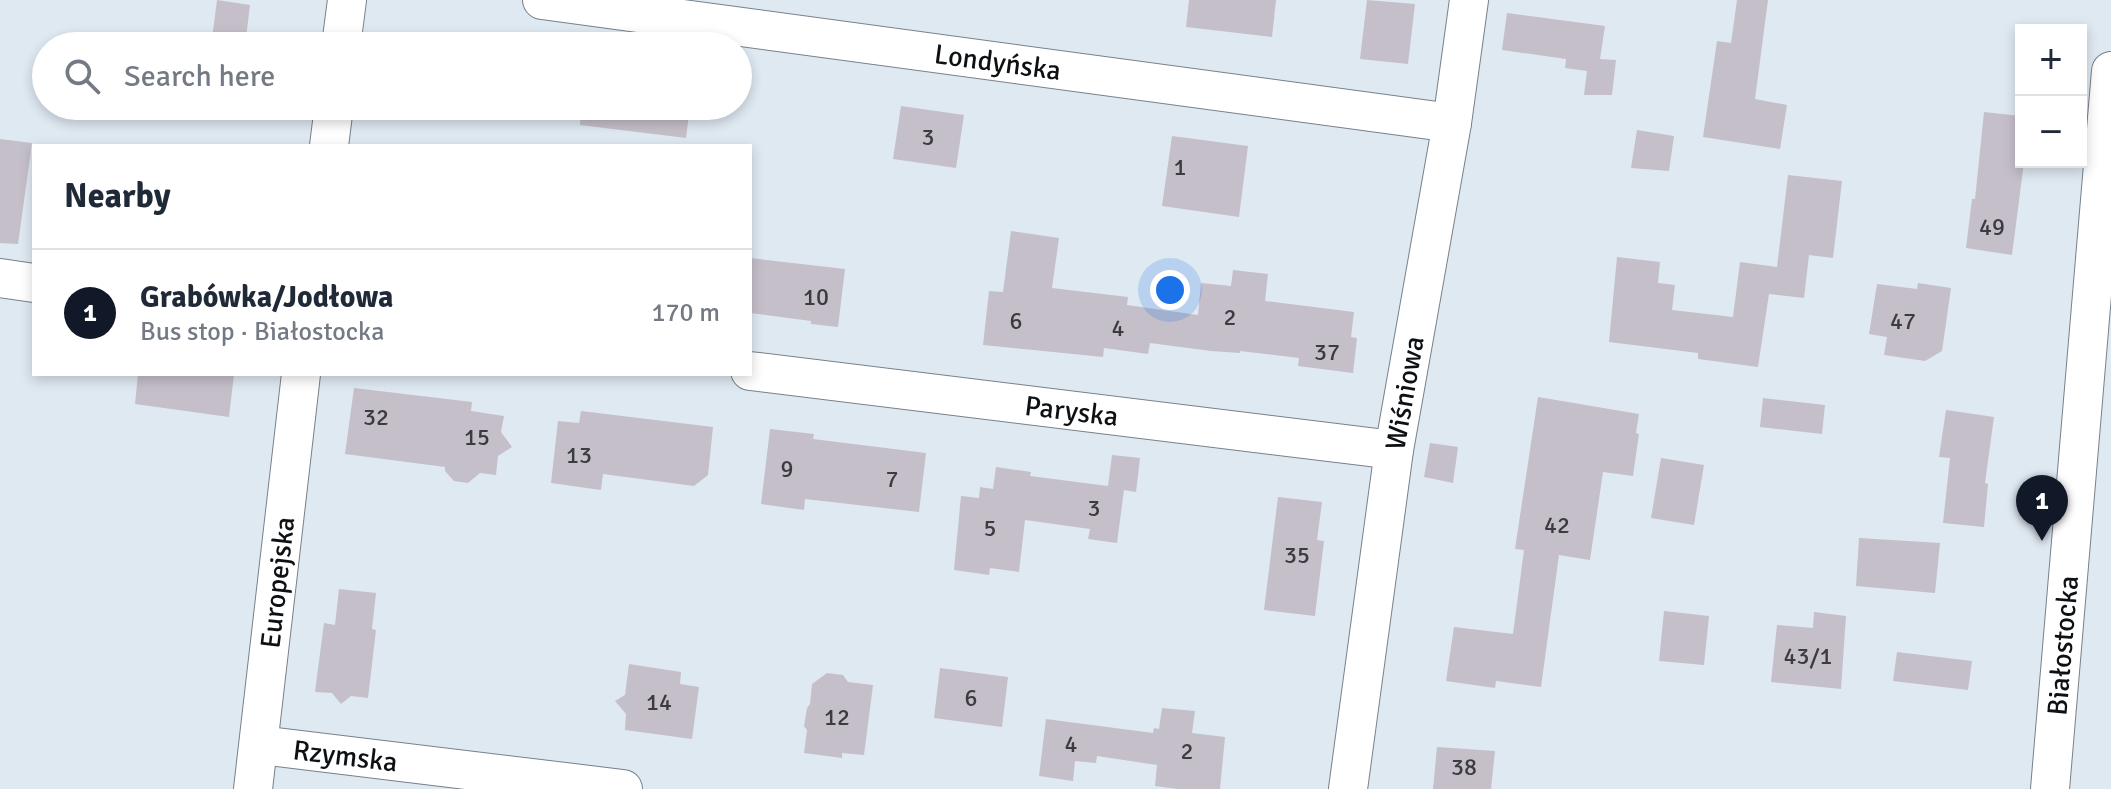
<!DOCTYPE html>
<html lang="en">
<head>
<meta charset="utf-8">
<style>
	:root { --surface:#fff; --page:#f6f6f7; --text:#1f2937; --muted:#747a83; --line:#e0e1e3; --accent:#111827 }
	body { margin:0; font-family:Signika,sans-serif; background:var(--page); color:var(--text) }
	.controls { position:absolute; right:24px; top:24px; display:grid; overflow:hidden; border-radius:0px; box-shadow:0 4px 12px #0003 }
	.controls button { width:72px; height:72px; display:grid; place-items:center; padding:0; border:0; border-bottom:2px solid var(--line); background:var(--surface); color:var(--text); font:40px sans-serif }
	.you { position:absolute; left:1170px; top:290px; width:28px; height:28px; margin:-20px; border:6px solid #fff; border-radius:50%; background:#1a73e8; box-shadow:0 0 0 12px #1a73e833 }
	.badge { display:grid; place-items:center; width:52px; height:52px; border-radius:50%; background:var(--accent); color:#fff; font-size:26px; font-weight:700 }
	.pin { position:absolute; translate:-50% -66px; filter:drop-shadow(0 2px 4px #0008) }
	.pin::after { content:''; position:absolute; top:42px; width:28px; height:24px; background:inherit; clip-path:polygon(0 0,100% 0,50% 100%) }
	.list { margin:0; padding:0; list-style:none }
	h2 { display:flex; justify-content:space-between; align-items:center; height:104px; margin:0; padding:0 32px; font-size:34px }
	h2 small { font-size:26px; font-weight:400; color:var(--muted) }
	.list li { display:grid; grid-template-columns:52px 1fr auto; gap:24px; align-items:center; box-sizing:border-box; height:128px; padding:0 32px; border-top:2px solid var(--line) }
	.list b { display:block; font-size:30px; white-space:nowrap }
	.list p { margin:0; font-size:26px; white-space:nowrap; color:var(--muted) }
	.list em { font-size:26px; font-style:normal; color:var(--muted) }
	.icon { flex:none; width:44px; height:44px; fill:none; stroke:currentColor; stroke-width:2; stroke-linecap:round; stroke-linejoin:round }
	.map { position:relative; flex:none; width:2111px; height:789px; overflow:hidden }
	.search { position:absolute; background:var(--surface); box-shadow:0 4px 12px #0003; left:32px; top:32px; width:720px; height:88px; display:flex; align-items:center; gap:20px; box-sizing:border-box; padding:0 28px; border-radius:44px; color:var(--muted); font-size:30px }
	.panel { position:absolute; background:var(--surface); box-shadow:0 4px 12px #0003; left:32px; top:144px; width:720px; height:232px; border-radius:0px }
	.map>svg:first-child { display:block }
	.building { fill:#c5bfc9 }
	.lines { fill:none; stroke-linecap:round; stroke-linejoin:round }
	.minor-casing { stroke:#788189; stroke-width:40 }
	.minor { stroke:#fff; stroke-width:38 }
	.labels { text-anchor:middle; stroke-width:6; stroke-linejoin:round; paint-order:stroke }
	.number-label { font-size:24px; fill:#3b3c41 }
	.street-label { font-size:28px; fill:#0d1114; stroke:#eef6fd }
</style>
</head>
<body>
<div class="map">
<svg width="2111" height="789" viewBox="0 0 2111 789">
	<rect width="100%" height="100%" fill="#dfe9f2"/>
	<g class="building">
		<polygon points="217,0 250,5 245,46 211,46"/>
		<polygon points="1189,0 1276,0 1272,37 1186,27"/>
		<polygon points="1367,0 1415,4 1408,64 1360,59"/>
		<polygon points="1737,0 1768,0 1755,99 1787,105 1780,149 1703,137 1717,41 1731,43"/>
		<polygon points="1507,13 1605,26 1600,59 1616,60 1612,95 1584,95 1587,71 1565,68 1566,59 1502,50"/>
		<polygon points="581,106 690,106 686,138 580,125"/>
		<polygon points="901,106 964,115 956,168 893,159"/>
		<polygon points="1984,112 2021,116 2021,162 2024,162 2012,255 1966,248 1972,199 1975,199"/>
		<polygon points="1637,130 1674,136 1669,171 1631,168"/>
		<polygon points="1172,136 1248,146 1239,217 1162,206"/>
		<polygon points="0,139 32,143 18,244 0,243"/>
		<polygon points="1788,175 1842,181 1833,258 1809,255 1804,298 1769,294 1758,367 1698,359 1698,353 1609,342 1617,257 1660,262 1658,283 1675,285 1672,310 1733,317 1740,262 1777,267"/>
		<polygon points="1011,231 1059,238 1052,288 1128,297 1127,305 1198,315 1201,283 1231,286 1233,270 1268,274 1265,301 1354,312 1351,337 1357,338 1353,373 1298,366 1299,358 1240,351 1240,353 1211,351 1150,343 1148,354 1104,348 1103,357 983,345 989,291 1003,292"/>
		<polygon points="750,258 845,269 838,327 811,324 811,321 750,313"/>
		<polygon points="1918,283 1951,288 1942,351 1925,361 1884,355 1887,337 1869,334 1877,284 1917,289"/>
		<polygon points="138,374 234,374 229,417 135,404"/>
		<polygon points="354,388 472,402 471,411 504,416 501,432 512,447 498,456 496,475 480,473 468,483 454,481 445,471 445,467 345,454"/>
		<polygon points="1538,397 1639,414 1636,433 1639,434 1633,476 1603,472 1590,560 1559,555 1541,687 1496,681 1495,688 1446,681 1454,627 1513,634 1524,550 1515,549"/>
		<polygon points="1763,398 1825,405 1822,434 1760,427"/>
		<polygon points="1946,410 1994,417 1985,483 1988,484 1984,527 1943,523 1950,458 1939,457"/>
		<polygon points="581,411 713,427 708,475 694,486 603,474 601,490 551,483 558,421 579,423"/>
		<polygon points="770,429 814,434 813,439 926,453 919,512 805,499 804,510 761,504"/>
		<polygon points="1430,443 1458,447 1453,483 1424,477"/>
		<polygon points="1112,455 1140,458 1136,492 1124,490 1117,543 1088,539 1090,529 1025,520 1019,572 990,568 989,575 954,570 961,496 979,498 980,487 993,489 996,467 1031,472 1030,476 1108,486"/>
		<polygon points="1661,458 1704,465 1694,525 1651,518"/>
		<polygon points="1278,497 1322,502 1317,540 1324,541 1315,616 1264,610"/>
		<polygon points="1859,538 1940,543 1935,593 1856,586"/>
		<polygon points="339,589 376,593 372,629 376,630 368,698 351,696 341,704 332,693 315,692 324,623 335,625"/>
		<polygon points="1664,611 1709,616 1704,665 1659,661"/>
		<polygon points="1814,612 1846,616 1841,689 1771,682 1777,625 1813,628"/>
		<polygon points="1897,652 1972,661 1968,690 1893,681"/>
		<polygon points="629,664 681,672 680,684 699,687 692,739 625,730 626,714 615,701 625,695"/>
		<polygon points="940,668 1008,677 1002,727 934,718"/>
		<polygon points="827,673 843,675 848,682 873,685 864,755 842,753 842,758 804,753 807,730 804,726 807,708 810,704 812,684"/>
		<polygon points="1162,708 1195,711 1192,733 1225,737 1220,789 1178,789 1155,786 1157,765 1097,756 1096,763 1075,761 1073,781 1039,776 1046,719 1153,733 1154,728 1159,729"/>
		<polygon points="1437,747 1495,751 1491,789 1433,789"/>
	</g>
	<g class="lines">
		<defs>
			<g id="minor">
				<path id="s1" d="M542 0 1452 123"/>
				<polyline points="341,46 347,0"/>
				<polyline points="329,146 334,106"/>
				<polyline points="0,278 34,283"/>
				<path id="s2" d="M750 371 1394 450"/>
				<path id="s3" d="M260 745 623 789"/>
				<path id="s4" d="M253 789 301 374"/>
				<path id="s5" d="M1348 789 1394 450 1452 123 1469 0"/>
				<path id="s6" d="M2050 789 2111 71"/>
			</g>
		</defs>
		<use href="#minor" class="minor-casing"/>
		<use href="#minor" class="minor"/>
	</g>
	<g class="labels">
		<g class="number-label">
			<text x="928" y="145">3</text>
			<text x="1180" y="175">1</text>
			<text x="1992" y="235">49</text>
			<text x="816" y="305">10</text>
			<text x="1230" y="325">2</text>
			<text x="1016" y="329">6</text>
			<text x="1903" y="329">47</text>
			<text x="1118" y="336">4</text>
			<text x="1327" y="360">37</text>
			<text x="376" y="425">32</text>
			<text x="477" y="445">15</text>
			<text x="579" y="463">13</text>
			<text x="787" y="477">9</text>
			<text x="892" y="487">7</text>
			<text x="1094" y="516">3</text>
			<text x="1557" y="533">42</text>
			<text x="990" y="536">5</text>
			<text x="1297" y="563">35</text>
			<text x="1808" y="664">43/1</text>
			<text x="971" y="706">6</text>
			<text x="659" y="710">14</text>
			<text x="837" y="725">12</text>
			<text x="1071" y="752">4</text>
			<text x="1187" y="759">2</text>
			<text x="1464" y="775">38</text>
		</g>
		<g class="street-label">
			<text dy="10" stroke="none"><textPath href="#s1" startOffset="460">Londyńska</textPath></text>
			<text dy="10" stroke="none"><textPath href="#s5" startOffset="400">Wiśniowa</textPath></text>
			<text dy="10" stroke="none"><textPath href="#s2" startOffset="324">Paryska</textPath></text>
			<text dy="10" stroke="none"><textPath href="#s4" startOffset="208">Europejska</textPath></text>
			<text dy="10" stroke="none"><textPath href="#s6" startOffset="144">Białostocka</textPath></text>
			<text dy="10" stroke="none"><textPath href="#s3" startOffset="86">Rzymska</textPath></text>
		</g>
	</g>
</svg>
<div class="controls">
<button>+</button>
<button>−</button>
</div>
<div class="you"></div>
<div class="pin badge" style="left:2042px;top:541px">1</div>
<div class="search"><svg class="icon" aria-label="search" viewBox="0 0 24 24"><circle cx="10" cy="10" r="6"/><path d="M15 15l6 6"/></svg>Search here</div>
<section class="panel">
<h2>Nearby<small></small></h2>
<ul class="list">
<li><span class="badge">1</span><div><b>Grabówka/Jodłowa</b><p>Bus stop · Białostocka</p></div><em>170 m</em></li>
</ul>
</section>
</div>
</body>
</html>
